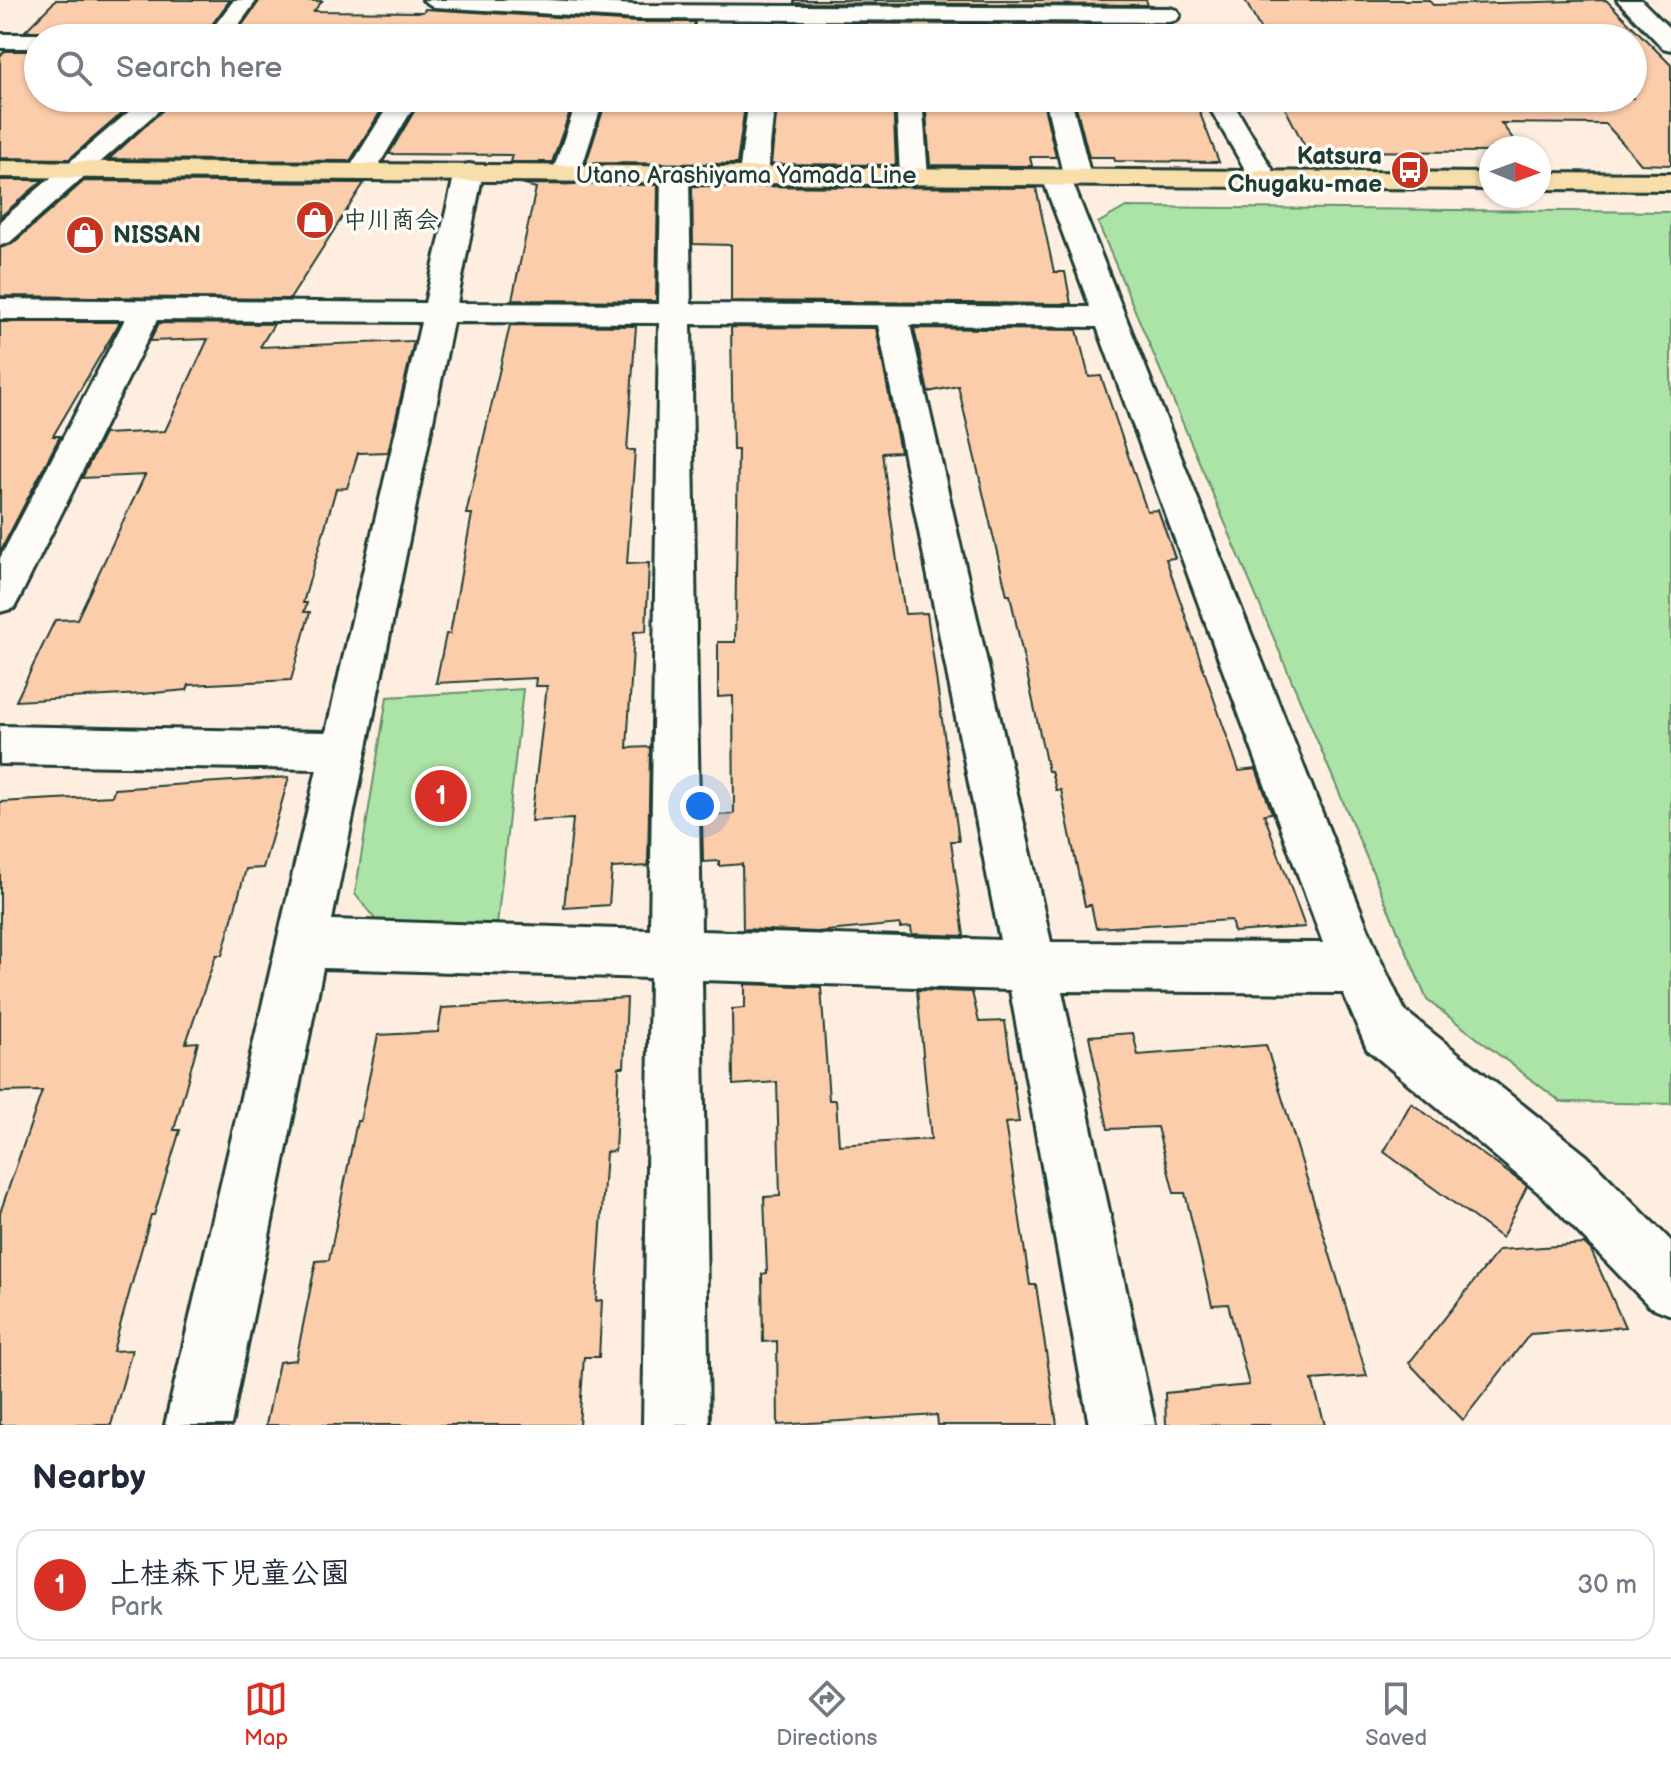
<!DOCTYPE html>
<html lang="en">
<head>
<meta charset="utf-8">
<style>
	:root { --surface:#fff; --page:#f2f2f3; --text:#1f2937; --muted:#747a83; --line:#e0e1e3; --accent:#d93025 }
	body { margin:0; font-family:"Balsamiq Sans","Klee One",sans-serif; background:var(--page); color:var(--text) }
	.compass { position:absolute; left:1479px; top:136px; width:72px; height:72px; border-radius:50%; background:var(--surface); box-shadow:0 2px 6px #0004; rotate:91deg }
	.you { position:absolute; left:700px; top:806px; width:28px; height:28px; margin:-20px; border:6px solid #fff; border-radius:50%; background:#1a73e8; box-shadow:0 0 0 12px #1a73e833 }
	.badge { display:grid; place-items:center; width:52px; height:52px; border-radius:50%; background:var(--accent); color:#fff; font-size:26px; font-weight:700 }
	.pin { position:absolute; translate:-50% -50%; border:4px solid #fff; box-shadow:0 2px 8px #0006 }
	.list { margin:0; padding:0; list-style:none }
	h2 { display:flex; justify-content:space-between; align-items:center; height:104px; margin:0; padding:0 32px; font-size:34px }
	h2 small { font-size:26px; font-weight:400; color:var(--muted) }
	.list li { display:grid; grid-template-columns:52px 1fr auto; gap:24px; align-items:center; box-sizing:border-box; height:112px; margin:0 16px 16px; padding:0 16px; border:2px solid var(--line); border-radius:24px }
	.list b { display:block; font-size:30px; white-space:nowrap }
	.list p { margin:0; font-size:26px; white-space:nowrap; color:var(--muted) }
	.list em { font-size:26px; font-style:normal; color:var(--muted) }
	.icon { flex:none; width:44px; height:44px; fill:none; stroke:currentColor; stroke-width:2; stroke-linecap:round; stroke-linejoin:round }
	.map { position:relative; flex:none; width:1671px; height:1425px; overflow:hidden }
	.search { position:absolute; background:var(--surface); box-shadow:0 2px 6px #0004; left:24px; right:24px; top:24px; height:88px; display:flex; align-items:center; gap:20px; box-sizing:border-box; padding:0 28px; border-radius:44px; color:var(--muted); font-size:30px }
	.sheet { height:232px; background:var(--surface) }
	nav { display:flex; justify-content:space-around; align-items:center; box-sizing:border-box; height:112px; border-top:2px solid var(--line); background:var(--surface); font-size:22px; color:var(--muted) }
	nav a { display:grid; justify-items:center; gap:4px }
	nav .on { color:var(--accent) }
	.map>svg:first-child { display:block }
	.green { fill:#ace3a6; stroke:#66906d; stroke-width:2 }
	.building { fill:#fccdab; stroke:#1f3d34; stroke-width:2 }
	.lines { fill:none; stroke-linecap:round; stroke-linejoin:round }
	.minor-casing { stroke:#1f3d34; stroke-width:6 }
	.primary-casing { stroke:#1f3d34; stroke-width:6 }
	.minor { fill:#fdfcf7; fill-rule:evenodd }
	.primary { fill:#f8deab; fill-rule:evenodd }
	.labels { text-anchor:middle; stroke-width:7; stroke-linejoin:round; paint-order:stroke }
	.far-poi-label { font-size:24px; font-weight:bold; fill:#1f3d34; stroke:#fdfcf7; text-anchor:start }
	.far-street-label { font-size:24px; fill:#1f3d34; stroke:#fdfcf7 }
</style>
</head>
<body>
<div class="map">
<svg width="1671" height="1425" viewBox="0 0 1671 1425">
	<rect width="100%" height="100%" fill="#fdeee0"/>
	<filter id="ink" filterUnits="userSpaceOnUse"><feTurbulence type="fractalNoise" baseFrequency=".0125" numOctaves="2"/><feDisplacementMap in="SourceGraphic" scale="16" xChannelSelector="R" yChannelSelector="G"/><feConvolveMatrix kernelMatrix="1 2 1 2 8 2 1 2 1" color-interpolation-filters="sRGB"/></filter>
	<g filter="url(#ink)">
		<g class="green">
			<polygon points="1126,207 1671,212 1671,1104 1561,1102 1427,1000 1098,223"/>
			<polygon points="523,689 497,925 379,924 355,894 387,697"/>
		</g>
		<g class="building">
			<polygon points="56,0 230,0 202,38 51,38 39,31 25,31"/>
			<polygon points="260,0 322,1 314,11 423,12 425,9 637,22 695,22 692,38 233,38"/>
			<polygon points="794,0 1146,0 1148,5 794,3"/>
			<polygon points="1245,0 1429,0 1433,5 1606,0 1671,65 1671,165 1641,164 1606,124 1501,123 1520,148 1491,148 1491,152 1307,151 1280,98 1633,98 1633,38 1265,38"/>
			<polygon points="792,23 1156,25 1161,38 791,38"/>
			<polygon points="5,51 38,51 38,98 140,98 69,159 0,158 0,56"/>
			<polygon points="176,98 389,98 350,161 109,159"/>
			<polygon points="422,98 575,98 552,162 510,162 512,155 389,154"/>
			<polygon points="607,98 746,98 737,164 586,163"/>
			<polygon points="778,98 893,98 896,165 771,164"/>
			<polygon points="925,98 1042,98 1056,157 1030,157 1032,166 930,165"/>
			<polygon points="1074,98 1194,98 1219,162 1115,161 1114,157 1089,157"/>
			<polygon points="0,180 43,180 0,217"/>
			<polygon points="84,181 360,183 364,183 290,299 0,296 0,248 12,244"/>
			<polygon points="521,184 658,185 656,301 512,300 536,188"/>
			<polygon points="692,186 1036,188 1054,272 1065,272 1071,304 731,301 731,245 693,244"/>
			<polygon points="0,322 120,322 53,436 60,436 0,552"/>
			<polygon points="159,323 274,324 260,347 414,341 388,452 358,453 347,488 336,489 303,603 307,603 304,612 310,612 291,680 189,685 187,690 142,694 16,701 55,620 77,619 145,475 82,478 104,434 165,431 208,339 150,341"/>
			<polygon points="510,325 636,326 627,450 635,450 627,564 649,563 646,631 634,632 627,748 650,747 648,866 612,868 609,905 564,908 573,819 531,821 547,686 535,686 536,678 436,683 446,634 450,634 472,514 466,514"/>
			<polygon points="731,327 876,328 900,452 882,453 899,575 905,614 927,613 959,841 951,841 964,936 912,934 911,927 900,928 900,924 817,932 743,929 742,864 719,866 719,861 703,862 702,816 734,814 733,696 718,697 718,642 735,642 738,450 733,450"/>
			<polygon points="914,328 1077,330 1089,377 1101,376 1147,511 1158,510 1175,558 1166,559 1209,685 1239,771 1256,769 1272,813 1264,814 1305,927 1234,932 1231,920 1096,928 1091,905 1085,906 1061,790 1056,790 1051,771 1048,771 1010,595 1007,595 958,386 928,392"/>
			<polygon points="289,777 263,868 246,869 222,955 216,955 186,1043 198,1042 174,1130 180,1130 154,1215 151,1215 113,1351 132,1350 111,1425 0,1425 0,1213 42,1091 0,1092 0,802 112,796 114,789"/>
			<polygon points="745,984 821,987 829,1100 836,1100 839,1145 931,1139 917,990 972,992 979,1022 1005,1021 1019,1122 1005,1123 1030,1285 1036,1285 1057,1425 938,1425 937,1415 778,1425 777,1341 763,1342 762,1274 767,1273 764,1197 780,1196 777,1082 733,1085 732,1009 745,1008"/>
			<polygon points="627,998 624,1067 619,1067 615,1151 606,1152 596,1301 602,1300 599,1357 584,1357 579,1425 266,1425 279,1362 296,1360 316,1261 329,1260 357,1121 360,1121 378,1035 438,1032 442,1008"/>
			<polygon points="1133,1033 1138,1055 1266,1045 1367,1376 1312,1380 1325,1425 1166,1425 1165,1393 1249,1385 1228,1304 1212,1305 1185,1193 1174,1193 1157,1127 1108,1129 1089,1036"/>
			<polygon points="1411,1103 1527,1186 1502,1238 1384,1152"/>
			<polygon points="1585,1244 1591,1250 1625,1327 1530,1334 1463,1420 1409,1363 1499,1250"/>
		</g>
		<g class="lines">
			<defs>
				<g id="minor">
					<polygon points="234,0 257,0 229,38 205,38"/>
					<polygon points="423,0 549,0 637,5 1169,8 1177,10 1180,15 1177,20 1169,22 637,19 434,7"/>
					<polygon points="1617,0 1641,0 1671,30 1671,50 1663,48"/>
					<polygon points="0,34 38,34 48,38 38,38 38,48 0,48"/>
					<polygon points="145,98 173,98 10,242 0,245 0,221"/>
					<polygon points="393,98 419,98 371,178 361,180 351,178 347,172"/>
					<polygon points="578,98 604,98 580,173 576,179 566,181 556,179 552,173"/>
					<polygon points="749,98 775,98 767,175 763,181 753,183 743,181 739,175"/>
					<polygon points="896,98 922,98 928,176 924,182 914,184 904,182 900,176"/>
					<path d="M1045 98H1071L1091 177 1087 183 1073 184 1380 959 1405 1011 1587 1156 1671 1241V1315L1649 1306 1545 1198 1367 1049 1343 993 1062 991 1155 1425H1089L1010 990 702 980 709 1425H643L650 978 323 968 231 1425H165L317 769 0 764V726L326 732 421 322 157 320 20 597 14 608 0 612V558L125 319H0V299L425 303 455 172 459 166 469 164 479 166 483 172 457 303 659 304 661 174 665 168 675 166 685 168 689 174 691 304 1090 307 1042 177 1046 171 1062 170ZM453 322 659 323 650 930 332 920ZM691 324 878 325 1000 940 701 931ZM910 325 1097 327 1323 943 1051 942Z"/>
					<polygon points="1204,98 1230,98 1278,179 1274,185 1264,187 1254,185"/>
				</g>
				<g id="primary">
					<polygon points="0,161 1491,173 1491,189 0,177"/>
					<polygon points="1539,173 1671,174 1671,190 1539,189"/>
				</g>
			</defs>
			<use href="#minor" class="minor-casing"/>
			<use href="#primary" class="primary-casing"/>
			<use href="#minor" class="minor"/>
			<use href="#primary" class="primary"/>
		</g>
	</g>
	<defs>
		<symbol id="bus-disc" viewBox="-11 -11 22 22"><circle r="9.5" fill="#c8321e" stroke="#fdfcf7"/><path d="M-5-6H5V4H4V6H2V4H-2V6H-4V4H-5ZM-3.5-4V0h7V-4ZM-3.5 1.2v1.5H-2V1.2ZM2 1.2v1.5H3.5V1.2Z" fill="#fff"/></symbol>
		<symbol id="shop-disc" viewBox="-11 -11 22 22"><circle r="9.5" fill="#c8321e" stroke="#fdfcf7"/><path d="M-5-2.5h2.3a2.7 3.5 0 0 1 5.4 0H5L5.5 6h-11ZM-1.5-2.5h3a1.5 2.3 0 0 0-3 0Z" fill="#fff"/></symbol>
	</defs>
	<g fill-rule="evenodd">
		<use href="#bus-disc" x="1388" y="148" width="44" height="44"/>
		<use href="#shop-disc" x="293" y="198" width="44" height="44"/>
		<use href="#shop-disc" x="63" y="213" width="44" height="44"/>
	</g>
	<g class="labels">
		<g class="far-poi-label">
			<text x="1382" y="164" text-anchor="end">Katsura<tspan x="1382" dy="28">Chugaku-mae</tspan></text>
			<text x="343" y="228">中川商会</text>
			<text x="113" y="243">NISSAN</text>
		</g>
		<g class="far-street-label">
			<text x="746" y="183">Utano Arashiyama Yamada Line</text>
		</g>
	</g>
</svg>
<svg class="compass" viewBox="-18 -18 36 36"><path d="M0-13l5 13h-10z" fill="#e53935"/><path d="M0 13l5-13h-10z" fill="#747a83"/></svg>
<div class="you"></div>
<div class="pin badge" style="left:441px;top:796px">1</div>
<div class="search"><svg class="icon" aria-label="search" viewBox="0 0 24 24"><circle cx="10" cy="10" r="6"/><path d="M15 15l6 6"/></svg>Search here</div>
</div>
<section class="sheet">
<h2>Nearby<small></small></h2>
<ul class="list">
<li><span class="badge">1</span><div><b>上桂森下児童公園</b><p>Park</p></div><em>30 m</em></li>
</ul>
</section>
<nav>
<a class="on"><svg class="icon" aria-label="map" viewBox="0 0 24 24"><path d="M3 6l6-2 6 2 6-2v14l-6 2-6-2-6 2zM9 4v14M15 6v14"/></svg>Map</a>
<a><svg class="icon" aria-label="directions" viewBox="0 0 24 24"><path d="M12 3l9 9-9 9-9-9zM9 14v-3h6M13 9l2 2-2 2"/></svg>Directions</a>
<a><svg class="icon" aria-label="saved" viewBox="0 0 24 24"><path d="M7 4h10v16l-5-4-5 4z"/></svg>Saved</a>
</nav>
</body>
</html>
